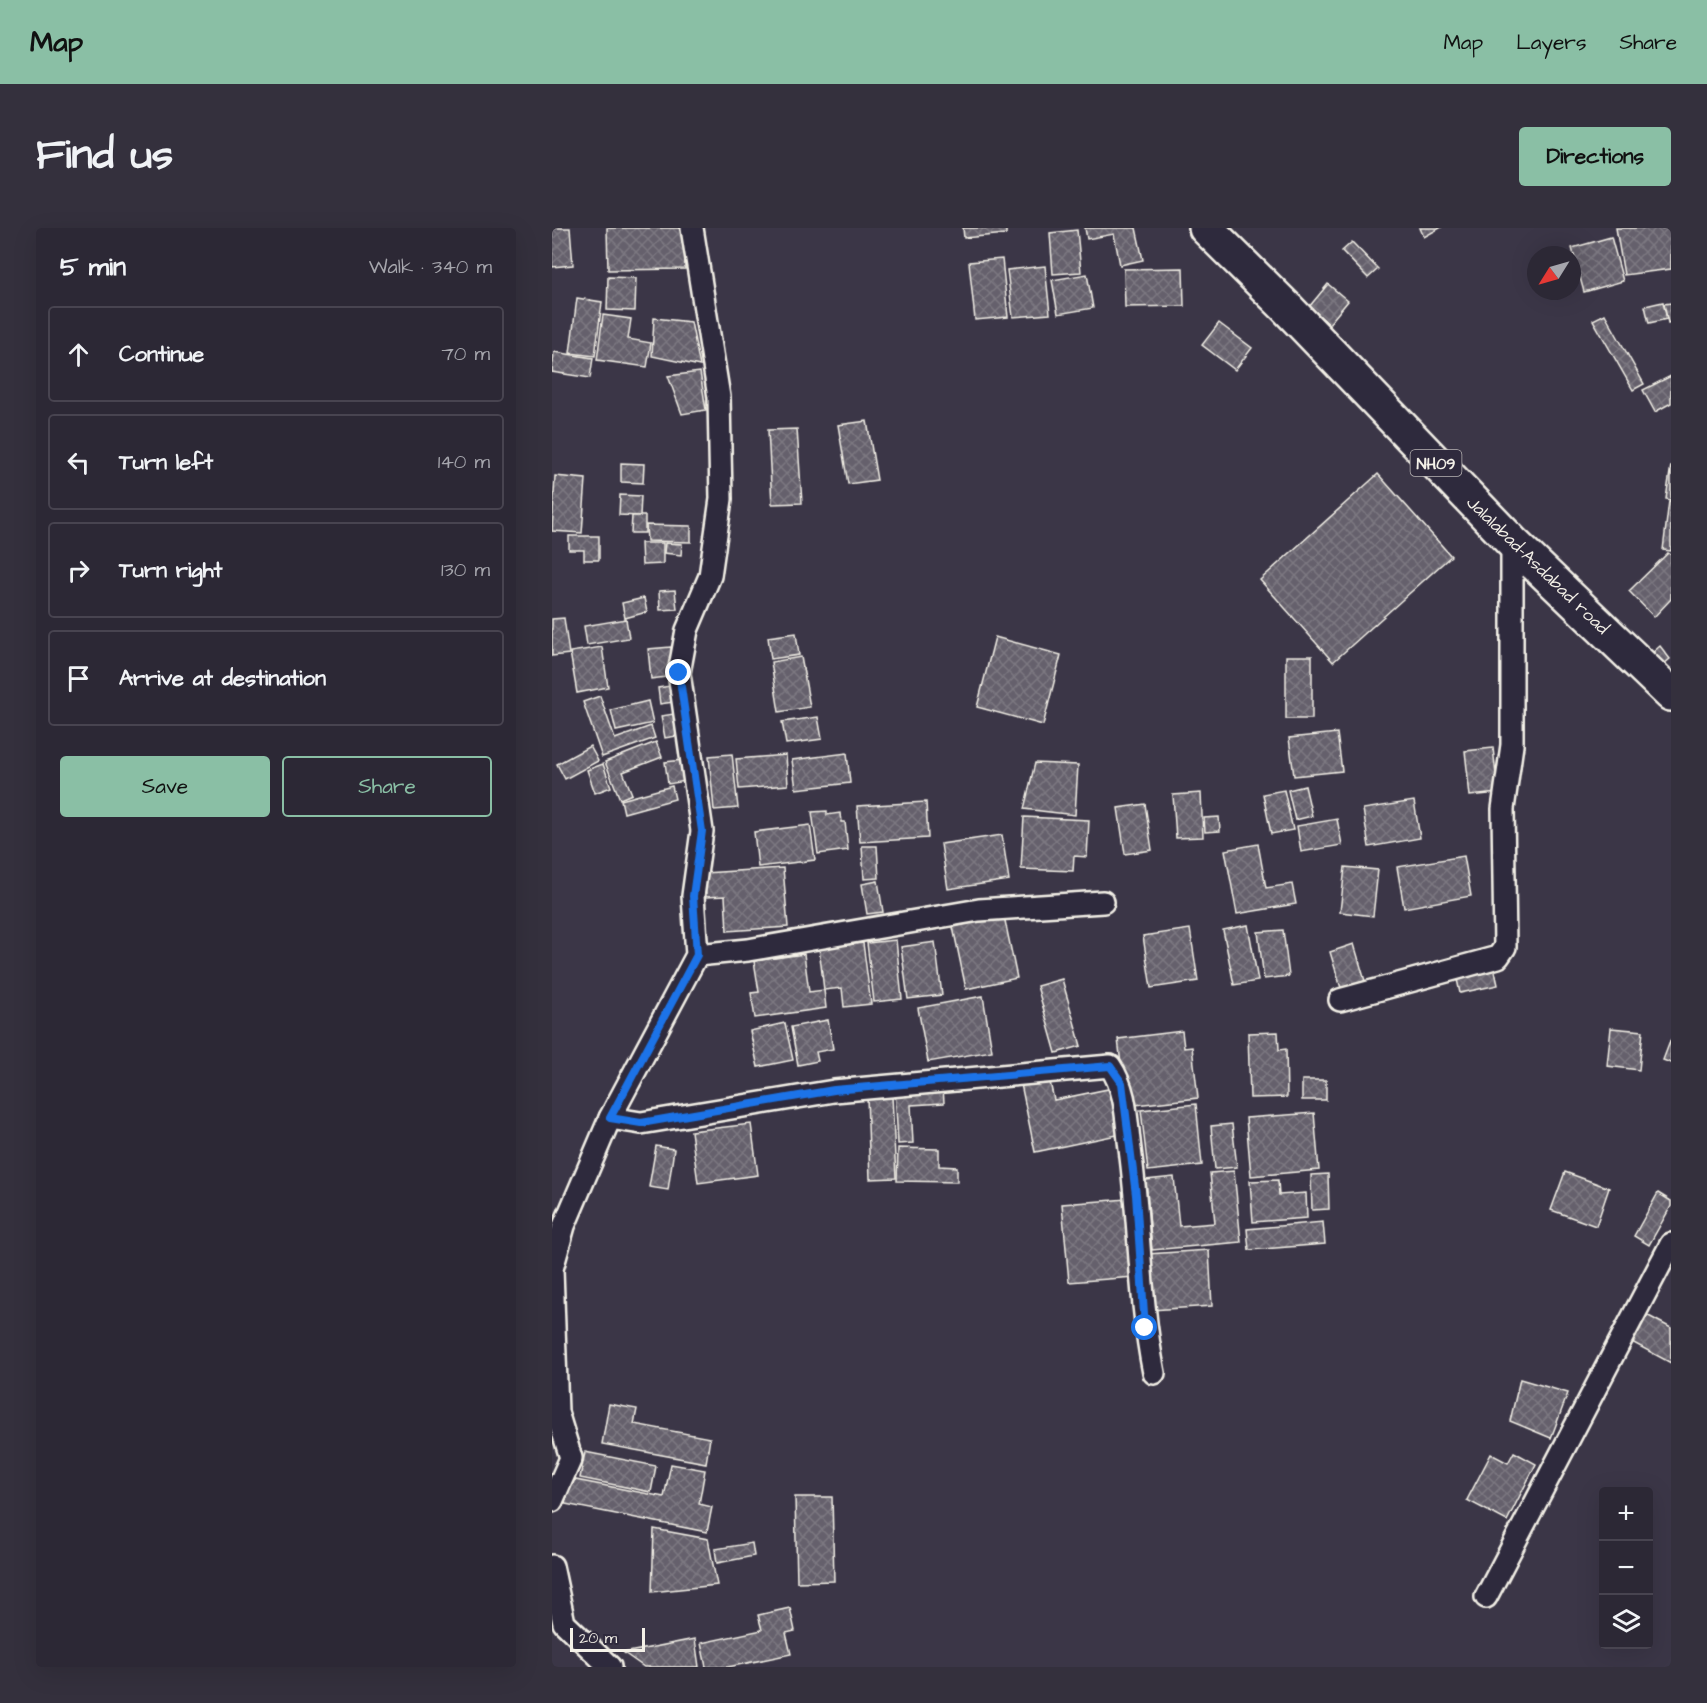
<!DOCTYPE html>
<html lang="en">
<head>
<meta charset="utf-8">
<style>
	:root { --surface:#2c2835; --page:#34303d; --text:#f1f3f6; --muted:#a6a6ad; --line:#484450; --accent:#8abfa5 }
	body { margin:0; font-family:"Architects Daughter",sans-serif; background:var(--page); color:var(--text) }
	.controls { position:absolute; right:18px; bottom:18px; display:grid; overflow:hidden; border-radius:6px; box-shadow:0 6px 24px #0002 }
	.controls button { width:54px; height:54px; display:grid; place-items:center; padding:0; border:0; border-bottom:2px solid var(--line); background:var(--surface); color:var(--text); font:30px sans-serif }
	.compass { position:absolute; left:975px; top:18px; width:54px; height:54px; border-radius:50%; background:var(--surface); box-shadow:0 6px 24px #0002; rotate:233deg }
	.scale { position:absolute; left:18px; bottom:15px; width:75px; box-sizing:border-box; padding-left:6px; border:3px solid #f4f1e8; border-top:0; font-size:16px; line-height:21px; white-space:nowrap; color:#f4f1e8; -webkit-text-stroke:4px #2f2a3d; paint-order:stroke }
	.stop { position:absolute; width:18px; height:18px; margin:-14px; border:4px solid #1a73e8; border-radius:50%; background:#fff }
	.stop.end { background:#1a73e8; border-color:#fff; box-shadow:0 2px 6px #0008 }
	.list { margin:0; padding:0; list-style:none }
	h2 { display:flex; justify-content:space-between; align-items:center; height:78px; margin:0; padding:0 24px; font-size:26px }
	h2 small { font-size:20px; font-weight:400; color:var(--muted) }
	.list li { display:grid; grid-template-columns:39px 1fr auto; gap:18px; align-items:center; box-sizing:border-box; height:96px; margin:0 12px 12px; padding:0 12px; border:2px solid var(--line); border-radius:6px }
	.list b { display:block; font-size:22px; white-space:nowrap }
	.list em { font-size:20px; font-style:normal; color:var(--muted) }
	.actions { display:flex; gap:12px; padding:18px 24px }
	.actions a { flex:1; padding:14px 0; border:2px solid var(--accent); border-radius:6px; text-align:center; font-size:21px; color:var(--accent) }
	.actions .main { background:var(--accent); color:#111 }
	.icon { flex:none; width:33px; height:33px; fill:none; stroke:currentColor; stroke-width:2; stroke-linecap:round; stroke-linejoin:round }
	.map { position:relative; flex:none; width:1119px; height:1439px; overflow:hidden; border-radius:6px }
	header { display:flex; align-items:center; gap:36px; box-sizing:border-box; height:84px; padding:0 30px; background:var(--accent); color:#111 }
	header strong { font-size:28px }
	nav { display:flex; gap:33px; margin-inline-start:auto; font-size:21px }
	.intro { display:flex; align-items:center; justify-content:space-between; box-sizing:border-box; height:144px; padding:0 36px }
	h1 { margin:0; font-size:42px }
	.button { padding:15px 27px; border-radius:6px; background:var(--accent); color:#111; font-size:21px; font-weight:700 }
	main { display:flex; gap:36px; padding:0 36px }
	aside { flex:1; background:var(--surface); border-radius:6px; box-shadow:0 6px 24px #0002 }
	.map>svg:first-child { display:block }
	.building { fill:url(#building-cross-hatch); stroke:#f4f1e8; stroke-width:1.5 }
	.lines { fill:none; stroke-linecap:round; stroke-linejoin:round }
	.street-casing { stroke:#f4f1e8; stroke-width:26 }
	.primary-casing { stroke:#f4f1e8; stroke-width:38 }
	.street { stroke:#2f2a3d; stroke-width:21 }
	.primary { stroke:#2f2a3d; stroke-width:33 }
	.route { stroke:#1a73e8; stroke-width:8 }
	.labels { text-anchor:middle; stroke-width:4.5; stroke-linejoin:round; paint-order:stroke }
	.shield { fill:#2f2a3d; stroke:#b9b5b5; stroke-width:1.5 }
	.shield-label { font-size:16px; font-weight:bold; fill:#f4f1e8 }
	.street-label { font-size:18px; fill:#f4f1e8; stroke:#2f2a3d }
</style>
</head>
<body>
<header>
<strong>Map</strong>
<nav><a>Map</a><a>Layers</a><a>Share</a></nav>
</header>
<div class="intro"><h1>Find us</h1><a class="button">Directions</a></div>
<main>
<aside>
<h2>5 min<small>Walk · 340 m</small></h2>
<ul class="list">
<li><svg class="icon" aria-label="ahead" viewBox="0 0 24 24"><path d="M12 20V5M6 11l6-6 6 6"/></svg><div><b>Continue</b></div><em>70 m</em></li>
<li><svg class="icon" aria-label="left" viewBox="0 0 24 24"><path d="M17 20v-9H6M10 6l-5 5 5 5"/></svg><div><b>Turn left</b></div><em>140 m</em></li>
<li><svg class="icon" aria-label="right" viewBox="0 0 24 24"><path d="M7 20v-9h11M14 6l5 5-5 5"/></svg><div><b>Turn right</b></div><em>130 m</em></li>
<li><svg class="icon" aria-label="arrive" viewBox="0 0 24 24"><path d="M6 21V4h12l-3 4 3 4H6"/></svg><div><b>Arrive at destination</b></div></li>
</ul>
<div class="actions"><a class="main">Save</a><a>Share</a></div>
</aside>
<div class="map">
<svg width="1119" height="1439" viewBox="0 0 1119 1439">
	<defs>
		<pattern id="building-cross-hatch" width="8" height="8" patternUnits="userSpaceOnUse" patternTransform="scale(1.5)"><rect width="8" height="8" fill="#65616c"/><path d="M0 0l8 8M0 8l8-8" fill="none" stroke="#7c7881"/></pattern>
	</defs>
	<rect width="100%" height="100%" fill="#3b3647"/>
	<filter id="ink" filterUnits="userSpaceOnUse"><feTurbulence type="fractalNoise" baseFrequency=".0167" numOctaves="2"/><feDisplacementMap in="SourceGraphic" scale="12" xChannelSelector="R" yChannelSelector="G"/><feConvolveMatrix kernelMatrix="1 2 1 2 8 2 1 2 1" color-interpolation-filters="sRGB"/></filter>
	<g filter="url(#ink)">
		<g class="building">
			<polygon points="0,0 18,0 21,37 0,39"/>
			<polygon points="55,0 132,0 133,41 56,42"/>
			<polygon points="411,0 454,0 454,6 412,10"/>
			<polygon points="533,0 584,0 591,32 568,37 562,6 535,11"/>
			<polygon points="868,0 888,0 872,9"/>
			<polygon points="1064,0 1119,0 1119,41 1072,47"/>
			<polygon points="525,2 529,44 501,46 498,5"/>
			<polygon points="1059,9 1071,53 1032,64 1020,20"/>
			<polygon points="800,14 826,41 816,50 790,23"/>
			<polygon points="450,31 456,89 423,92 417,34"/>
			<polygon points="493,38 498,86 461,89 455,42"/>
			<polygon points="631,40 632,78 573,79 572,41"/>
			<polygon points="535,46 541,80 506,86 500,52"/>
			<polygon points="56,49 84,50 83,83 55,82"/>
			<polygon points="776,56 796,73 777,96 757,79"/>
			<polygon points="25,70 50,74 43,128 18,125"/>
			<polygon points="1111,74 1115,91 1097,95 1093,78"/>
			<polygon points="1119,75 1119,94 1116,95 1112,76"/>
			<polygon points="1053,86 1092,156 1081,162 1041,92"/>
			<polygon points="51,87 79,91 76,111 99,115 95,139 45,132"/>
			<polygon points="102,90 139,94 148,138 100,128"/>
			<polygon points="667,95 700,120 683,142 650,117"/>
			<polygon points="2,124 41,130 38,150 0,144"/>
			<polygon points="148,144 154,182 130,186 116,148"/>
			<polygon points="1119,148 1119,175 1103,184 1091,162"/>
			<polygon points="315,193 325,252 296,256 286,197"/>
			<polygon points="245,201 250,275 220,276 216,202"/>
			<polygon points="69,235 92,236 91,255 69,254"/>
			<polygon points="1119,237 1119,272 1114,271"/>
			<polygon points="826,246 899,328 781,434 708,352"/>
			<polygon points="3,248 34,251 30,305 0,303"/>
			<polygon points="68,267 89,268 88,288 67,287"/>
			<polygon points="1117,273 1119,273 1119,323 1111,322"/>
			<polygon points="80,288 93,288 93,305 79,305"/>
			<polygon points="94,297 139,298 139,314 95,313"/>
			<polygon points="17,308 47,308 47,332 32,332 32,322 17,322"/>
			<polygon points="89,315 111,315 111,336 90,337"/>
			<polygon points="113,315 130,316 129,327 112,325"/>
			<polygon points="1116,325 1119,327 1119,371 1102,389 1077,363"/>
			<polygon points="123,362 125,381 108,382 107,363"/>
			<polygon points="92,370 95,384 73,390 70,375"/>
			<polygon points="12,390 17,426 0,428 0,391"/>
			<polygon points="74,391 77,410 35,417 32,398"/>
			<polygon points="244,405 247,427 219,431 216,409"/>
			<polygon points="443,409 509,427 491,497 425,479"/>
			<polygon points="1108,418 1118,431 1101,445 1091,433"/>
			<polygon points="50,419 56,459 25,465 18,424"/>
			<polygon points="119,419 122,448 99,451 96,421"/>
			<rect x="734" y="428" width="26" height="63"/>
			<polygon points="249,429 258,479 227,484 219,434"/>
			<polygon points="125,457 128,473 108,476 106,460"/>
			<polygon points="48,468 63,511 99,498 103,510 50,529 31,474"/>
			<polygon points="96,473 101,495 64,503 59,482"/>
			<polygon points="128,485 131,507 113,510 109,488"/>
			<polygon points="266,489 270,511 234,516 230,494"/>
			<polygon points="785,505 790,543 742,548 737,510"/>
			<polygon points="104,514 110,529 71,544 80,566 68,571 53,534"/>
			<polygon points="38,518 46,533 13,551 5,536"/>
			<polygon points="941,520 946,565 918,568 913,523"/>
			<polygon points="295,525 298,555 244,561 240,532"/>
			<polygon points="180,526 186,580 162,582 157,528"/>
			<polygon points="234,527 236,557 187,561 184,531"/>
			<polygon points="131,532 134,553 116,556 113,534"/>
			<polygon points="483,535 526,537 523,587 472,581"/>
			<polygon points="51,536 59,559 43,565 35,542"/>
			<polygon points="120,558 123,571 72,585 69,572"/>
			<polygon points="753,558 760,588 743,592 736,562"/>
			<polygon points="732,562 741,602 719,606 711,566"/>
			<polygon points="649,565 651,609 624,610 621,567"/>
			<polygon points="862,573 868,610 817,619 811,581"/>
			<polygon points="374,574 376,610 308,614 305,578"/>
			<polygon points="593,576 600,622 573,626 566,580"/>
			<polygon points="275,583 275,587 288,585 289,594 293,594 296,622 266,626 260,584"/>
			<polygon points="472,589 537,592 535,629 522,628 521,643 469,641"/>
			<polygon points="667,589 668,603 653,604 652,590"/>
			<polygon points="785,591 790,617 749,624 745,598"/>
			<polygon points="258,597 263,632 206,639 202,604"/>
			<polygon points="450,607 457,652 396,661 389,616"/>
			<polygon points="706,616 714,660 740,656 744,676 685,686 673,622"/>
			<polygon points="310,618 325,618 327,650 312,651"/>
			<polygon points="912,628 919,668 852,680 845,639"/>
			<polygon points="793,639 826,642 821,688 788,684"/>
			<polygon points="231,640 236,699 175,703 173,668 154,669 152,645"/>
			<polygon points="326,653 331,684 315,686 310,656"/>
			<polygon points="452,688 465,750 414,761 401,699"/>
			<polygon points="696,697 706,753 682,757 671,702"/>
			<polygon points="638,701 646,753 599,760 591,708"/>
			<polygon points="731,702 737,748 712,751 706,704"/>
			<polygon points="344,712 350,771 322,774 315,715"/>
			<polygon points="383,714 390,767 356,771 349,719"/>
			<polygon points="311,715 319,776 292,779 290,760 272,762 267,720"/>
			<polygon points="802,716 813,753 789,760 778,724"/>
			<polygon points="252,726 257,764 272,762 274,780 203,790 199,765 207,764 202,733"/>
			<polygon points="941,734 946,757 908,765 903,742"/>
			<polygon points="510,751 529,818 504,825 485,758"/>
			<polygon points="431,768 440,823 376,834 366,780"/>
			<polygon points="276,792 281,821 264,824 266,833 246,837 239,799"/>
			<polygon points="233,795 241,832 206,839 198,803"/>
			<polygon points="1059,800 1091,803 1087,842 1055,838"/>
			<polygon points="630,803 632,820 640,819 646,870 574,878 566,811"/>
			<polygon points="726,804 727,822 734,821 735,869 698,870 696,805"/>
			<polygon points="1119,811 1119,835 1111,832"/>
			<polygon points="496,845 502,872 561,860 570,906 483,924 468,851"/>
			<rect x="750" y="852" width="24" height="20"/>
			<polygon points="391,859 392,875 359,877 361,915 346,916 343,861"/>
			<polygon points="340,868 344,950 318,951 315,869"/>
			<polygon points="644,876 650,937 596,943 589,882"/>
			<polygon points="762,885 767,942 699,948 694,890"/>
			<polygon points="199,896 206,947 146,955 139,903"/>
			<polygon points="680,896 685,939 663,941 659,898"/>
			<polygon points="104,918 122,921 116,962 97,959"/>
			<polygon points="346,920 387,921 387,938 405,939 405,954 345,953"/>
			<polygon points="682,943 689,1014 600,1022 594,952 622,949 627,998 663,995 658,945"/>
			<polygon points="1013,944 1057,960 1044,998 999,982"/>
			<polygon points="776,946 777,981 760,982 759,947"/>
			<polygon points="726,952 727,967 754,965 755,990 701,994 698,953"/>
			<polygon points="1106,965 1119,973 1119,978 1097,1017 1082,1008"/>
			<polygon points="575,971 582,1049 517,1054 510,976"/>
			<polygon points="771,994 773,1016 697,1022 695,1001"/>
			<polygon points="657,1022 660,1078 599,1082 595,1026"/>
			<polygon points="1091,1085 1119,1100 1119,1135 1076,1112"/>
			<polygon points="968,1151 1016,1165 999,1210 958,1193"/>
			<polygon points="57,1176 85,1181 82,1196 158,1210 154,1235 50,1216"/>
			<polygon points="33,1224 104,1238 99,1264 28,1250"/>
			<polygon points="962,1224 984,1236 955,1293 915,1272 939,1226 956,1235"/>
			<polygon points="119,1236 153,1242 147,1276 160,1279 155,1304 13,1276 18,1251 112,1269"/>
			<polygon points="243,1269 280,1269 282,1353 245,1354"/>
			<polygon points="102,1301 156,1311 165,1357 100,1364"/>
			<polygon points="200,1315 202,1328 165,1335 163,1321"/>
			<polygon points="238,1380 243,1403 234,1405 239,1426 176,1439 154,1439 149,1415 210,1402 206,1387"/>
			<polygon points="143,1411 147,1439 92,1439 72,1425"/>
		</g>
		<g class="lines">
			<defs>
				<g id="street">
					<polyline points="145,727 196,722 427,682 551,674"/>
					<polyline points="788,772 946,729 953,719 951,581 960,517 960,314"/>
					<path d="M58 890 89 895 282 863 558 838C575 863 574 891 578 921 588 995 587 1071 602 1145"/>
					<polyline points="0,1273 19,1230 5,1184 0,1041 12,998 58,890 145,727 141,668 150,603 127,445 135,402 158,348 169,271 167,169 140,0"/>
					<polyline points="0,1338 12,1395 58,1439"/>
					<polyline points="934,1369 1119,1016"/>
				</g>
				<polyline id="primary" points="654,0 735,80 960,314 1119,466"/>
			</defs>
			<use href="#street" class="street-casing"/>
			<use href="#primary" class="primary-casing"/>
			<use href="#street" class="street"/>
			<use href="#primary" class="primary"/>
		</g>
	</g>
	<g class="lines" filter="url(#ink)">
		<polyline class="route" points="127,445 150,603 141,668 145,727 58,890 89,895 282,862 558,838 570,855 584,967 593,1100"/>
	</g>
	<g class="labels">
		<rect class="shield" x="858.5" y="222" width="51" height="26" rx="4.5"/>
		<g class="shield-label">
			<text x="884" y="241">NH09</text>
		</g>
		<g class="street-label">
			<text transform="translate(986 337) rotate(44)" y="6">Jalalabad-Asdabad road</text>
		</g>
	</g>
</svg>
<div class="controls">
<button>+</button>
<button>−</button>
<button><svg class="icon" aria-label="layers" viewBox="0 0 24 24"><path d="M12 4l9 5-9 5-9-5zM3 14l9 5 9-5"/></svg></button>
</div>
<svg class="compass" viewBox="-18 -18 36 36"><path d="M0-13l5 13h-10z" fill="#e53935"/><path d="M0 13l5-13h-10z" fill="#a6a6ad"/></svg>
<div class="scale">20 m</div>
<div class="stop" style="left:593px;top:1100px"></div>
<div class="stop end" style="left:127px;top:445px"></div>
</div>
</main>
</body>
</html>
